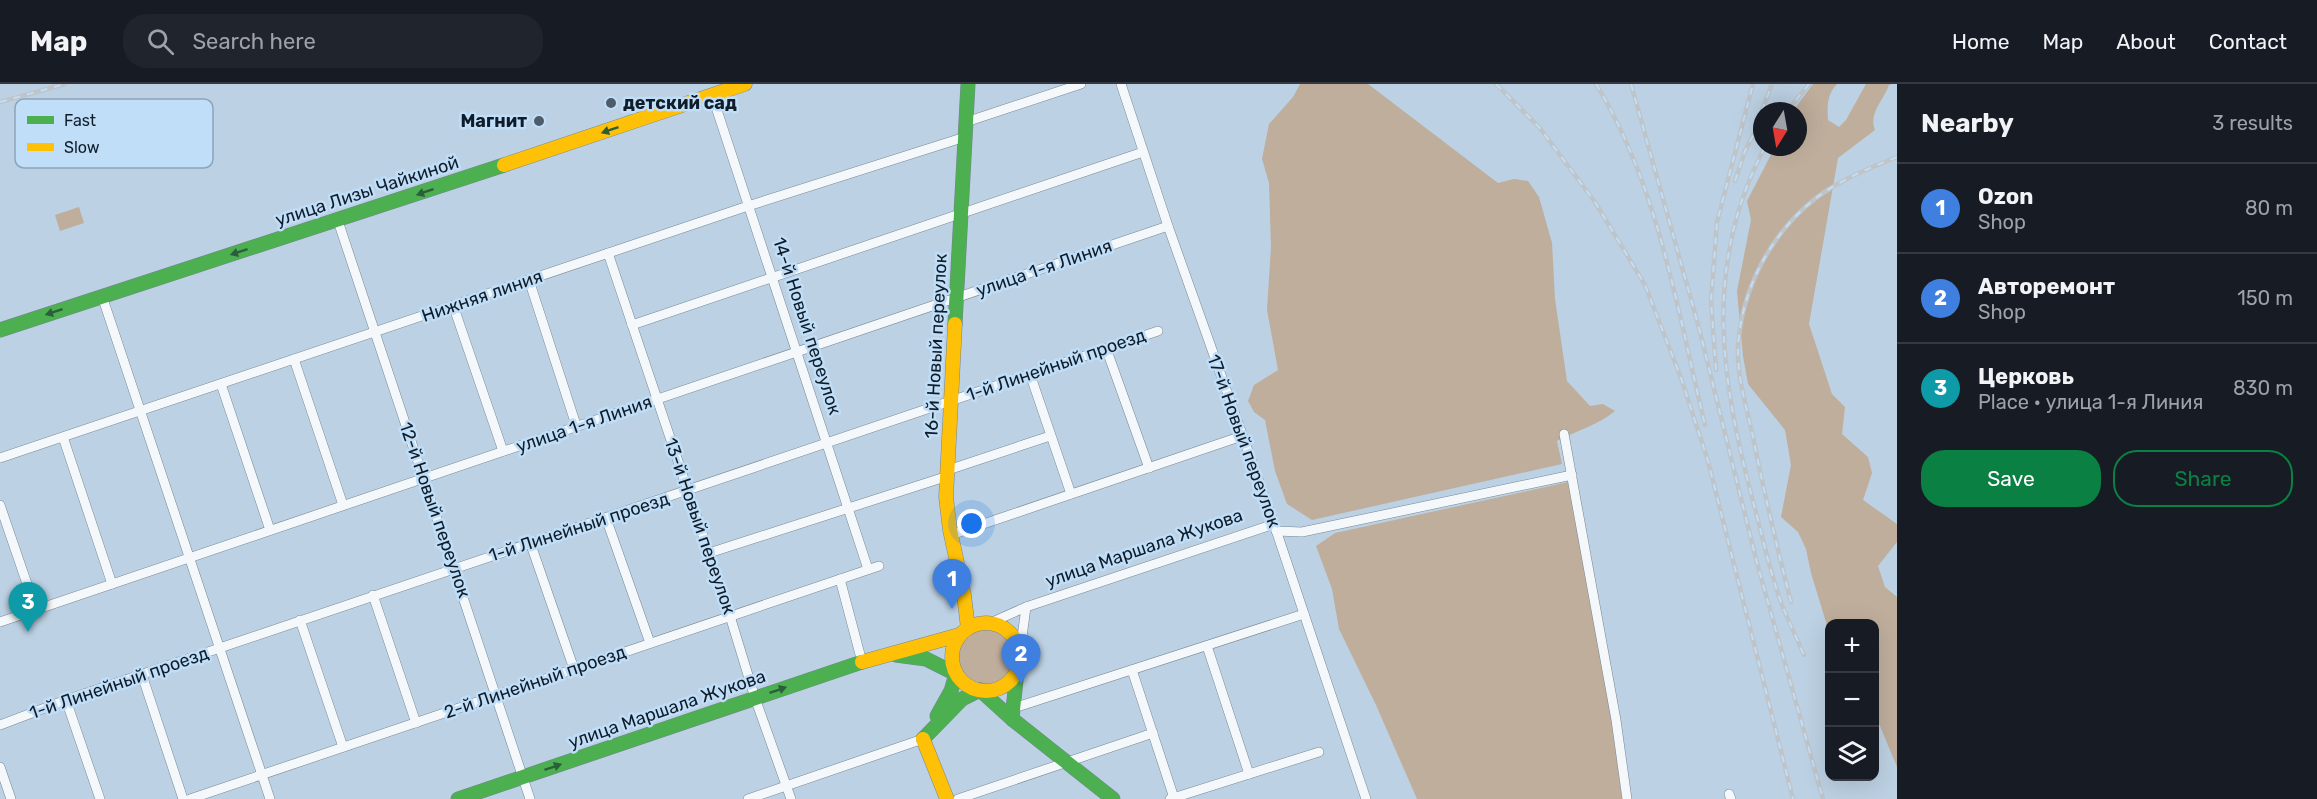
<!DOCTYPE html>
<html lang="en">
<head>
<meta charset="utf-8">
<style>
	:root { --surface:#171b24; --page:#20242c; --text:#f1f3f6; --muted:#9ea1a6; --line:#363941; --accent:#0b8043 }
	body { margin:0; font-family:Rubik,sans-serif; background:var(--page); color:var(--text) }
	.controls { position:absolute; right:18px; bottom:18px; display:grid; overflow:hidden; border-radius:12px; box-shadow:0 6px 24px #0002 }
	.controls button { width:54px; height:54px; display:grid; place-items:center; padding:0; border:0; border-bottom:2px solid var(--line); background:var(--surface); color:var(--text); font:30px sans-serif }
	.compass { position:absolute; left:1753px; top:18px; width:54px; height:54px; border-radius:50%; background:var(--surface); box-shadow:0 6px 24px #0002; rotate:191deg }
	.you { position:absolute; left:972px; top:440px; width:21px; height:21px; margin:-15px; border:4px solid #fff; border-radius:50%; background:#1a73e8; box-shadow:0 0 0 9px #1a73e833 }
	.badge { display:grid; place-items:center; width:39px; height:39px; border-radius:50%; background:var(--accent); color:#fff; font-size:20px; font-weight:700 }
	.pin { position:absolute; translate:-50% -50px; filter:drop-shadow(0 2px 3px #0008) }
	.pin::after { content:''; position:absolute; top:32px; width:21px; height:18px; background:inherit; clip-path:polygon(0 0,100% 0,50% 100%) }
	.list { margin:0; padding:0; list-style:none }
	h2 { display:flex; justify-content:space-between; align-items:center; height:78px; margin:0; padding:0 24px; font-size:26px }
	h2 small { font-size:20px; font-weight:400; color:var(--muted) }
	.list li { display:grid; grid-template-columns:39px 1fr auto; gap:18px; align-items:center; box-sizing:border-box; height:90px; padding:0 24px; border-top:2px solid var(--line) }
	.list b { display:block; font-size:22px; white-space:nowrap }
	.list p { margin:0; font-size:20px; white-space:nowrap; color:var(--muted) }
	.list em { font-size:20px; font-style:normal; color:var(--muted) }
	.actions { display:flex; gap:12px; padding:18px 24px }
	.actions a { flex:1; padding:14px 0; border:2px solid var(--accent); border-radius:24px; text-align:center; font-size:21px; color:var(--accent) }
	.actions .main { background:var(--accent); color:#fff }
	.icon { flex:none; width:33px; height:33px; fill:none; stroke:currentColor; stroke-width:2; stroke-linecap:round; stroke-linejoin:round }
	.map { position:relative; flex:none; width:1897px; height:715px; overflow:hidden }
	header { display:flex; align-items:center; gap:36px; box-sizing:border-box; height:84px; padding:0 30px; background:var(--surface); border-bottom:2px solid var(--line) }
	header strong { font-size:28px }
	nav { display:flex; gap:33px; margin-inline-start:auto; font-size:21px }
	.search { width:420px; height:54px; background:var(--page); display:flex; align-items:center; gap:15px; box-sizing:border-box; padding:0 21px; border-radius:24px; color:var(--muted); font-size:22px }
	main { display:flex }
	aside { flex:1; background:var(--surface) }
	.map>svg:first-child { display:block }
	.green { fill:#bfae9c }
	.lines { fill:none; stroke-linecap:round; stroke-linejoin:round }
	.street-casing { stroke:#778794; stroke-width:10 }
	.fast-casing { stroke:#778794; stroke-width:15 }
	.slow-casing { stroke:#778794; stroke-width:15 }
	.street { stroke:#f5f8fb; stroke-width:9 }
	.fast { stroke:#4caf50; stroke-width:14 }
	.slow { stroke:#ffc107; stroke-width:14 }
	.rail-casing { stroke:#bfc4c9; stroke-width:4.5 }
	.rail { stroke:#c0def8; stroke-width:2; stroke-dasharray:7; stroke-linecap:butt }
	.oneway { fill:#2b5f3b }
	.poi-dot { fill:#4c5c6a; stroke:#c0def8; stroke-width:2 }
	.labels { text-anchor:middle; stroke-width:5; stroke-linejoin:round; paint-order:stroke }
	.poi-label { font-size:18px; font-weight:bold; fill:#101d29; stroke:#c0def8; text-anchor:start }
	.street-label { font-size:18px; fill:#101d29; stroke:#c0def8 }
	.key { fill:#c0def8; stroke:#8ba4ba; stroke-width:1.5 }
	.key-label { font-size:16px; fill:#101d29 }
</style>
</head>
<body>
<header>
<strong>Map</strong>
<div class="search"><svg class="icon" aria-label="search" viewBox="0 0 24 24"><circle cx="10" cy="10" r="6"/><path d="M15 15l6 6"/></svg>Search here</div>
<nav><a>Home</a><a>Map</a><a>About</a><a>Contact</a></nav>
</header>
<main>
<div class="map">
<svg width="1897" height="715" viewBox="0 0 1897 715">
	<rect width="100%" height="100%" fill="#bcd1e3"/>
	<g class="green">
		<path d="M1300 0H1368L1498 99 1514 95 1528 97 1539 113 1552 159 1555 215 1567 297 1590 322 1603 320 1615 327C1598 341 1576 347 1557 357L1562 380 1312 436 1287 420 1275 387 1265 336 1254 328 1248 317 1254 301 1278 286 1267 226 1271 163 1269 99 1262 75 1269 40 1293 13Z"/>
		<path d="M1813 0H1837C1827 10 1827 23 1828 36L1839 43 1846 36 1866 0H1892L1889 1C1884 16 1868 29 1875 46L1838 74 1809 240 1832 310 1845 323 1842 350 1868 373 1872 389 1863 416 1897 440V458L1878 482 1885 503 1897 513V683L1875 630 1874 540H1830L1829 548 1811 489 1806 465 1798 448 1781 433 1791 381 1785 346 1748 300 1743 272 1737 207 1751 136 1747 117 1775 63H1798V27H1793Z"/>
		<polygon points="79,123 84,139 60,147 55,131"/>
		<polygon points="1568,398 1612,634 1622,715 1417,715 1376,621 1339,545 1332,505 1316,462 1335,449"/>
		<circle cx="986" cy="573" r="29"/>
	</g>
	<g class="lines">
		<defs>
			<g id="street">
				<polyline points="1121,0 1168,142 1274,440 1366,715"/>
				<polyline points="712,11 868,485"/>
				<polyline points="966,38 1081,0"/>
				<polyline points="338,137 530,715"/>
				<polyline points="608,169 730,532 755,614 791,715"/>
				<polyline points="529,196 576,341"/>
				<polyline points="102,212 270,715"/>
				<polyline points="453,221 503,367"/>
				<polyline points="632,241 1143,68"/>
				<polyline points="1106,264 1149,384"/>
				<polyline points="294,275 343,421"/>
				<polyline points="1030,290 1071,410"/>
				<polyline points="221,300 270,446"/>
				<polyline points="1564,350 1616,636 1627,715"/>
				<polyline points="63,353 112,500"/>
				<polyline points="0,374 748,122 965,53"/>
				<polyline points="948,386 1050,352"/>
				<polyline points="0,421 36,526"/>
				<polyline points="606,434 650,559"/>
				<polyline points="1276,447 1302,448 1572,391"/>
				<polyline points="951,451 1242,352"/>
				<polyline points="530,458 574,585"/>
				<polyline points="709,469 948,392"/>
				<polyline points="840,495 862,578"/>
				<polyline points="373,511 416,639"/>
				<polyline points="300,536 343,663"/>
				<polyline points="0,538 1168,142"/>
				<polyline points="990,539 1026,523 1274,440"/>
				<polyline points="1207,562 1249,690"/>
				<polyline points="1020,568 1026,523"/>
				<polyline points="1132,586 1174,714"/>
				<polyline points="142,591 183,715"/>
				<polyline points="66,616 100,715"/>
				<polyline points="1014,619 1017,623 1304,530"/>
				<polyline points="0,641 66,616 1158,247"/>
				<polyline points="0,683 11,715"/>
				<polyline points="1729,710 1731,715"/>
				<polyline points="190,715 879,482"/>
				<polyline points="748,715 923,655"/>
				<polyline points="958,715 1153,649"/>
				<polyline points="1170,715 1319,668"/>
			</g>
			<g id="fast">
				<polyline points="955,240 968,0"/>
				<polyline points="0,246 504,81"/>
				<polyline points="896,571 926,575 956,590 951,607 937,632"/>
				<polyline points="1012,635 1017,587"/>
				<polyline points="923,655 962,615 980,606 1012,635 1113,715"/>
				<polyline points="458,715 862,578"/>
			</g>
			<g id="slow">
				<polyline points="504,81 745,0"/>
				<polyline points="955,240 946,413 950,446 964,511 968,544"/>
				<circle cx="986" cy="573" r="34"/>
				<polyline points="862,578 959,551"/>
				<polyline points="923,655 947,715"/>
			</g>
		</defs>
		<use href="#street" class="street-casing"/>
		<use href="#fast" class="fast-casing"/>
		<use href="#slow" class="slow-casing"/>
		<use href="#street" class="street"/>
		<use href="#fast" class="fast"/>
		<use href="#slow" class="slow"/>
		<defs>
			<g id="rail">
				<polyline points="1496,0 1539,43 1595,118 1645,201 1681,294 1708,377 1793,715"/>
				<path d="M1596 0C1659 103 1677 225 1705 341"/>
				<polyline points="1631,0 1699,244 1757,479 1823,715"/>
				<polyline points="0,18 65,0"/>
				<polyline points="1787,27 1809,0"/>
				<polyline points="1757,40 1772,0"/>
				<path d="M1765 63C1702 182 1721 296 1754 421 1763 454 1770 489 1782 521 1789 538 1797 555 1804 571"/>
				<polyline points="1735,97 1745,67 1762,34"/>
				<polyline points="1716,286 1711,217 1717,138 1753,0"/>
				<path d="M1791 518C1777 463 1764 409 1753 353 1747 325 1737 293 1738 264 1741 206 1770 150 1816 114 1840 96 1869 84 1897 73"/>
			</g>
		</defs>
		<use href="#rail" class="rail-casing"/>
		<use href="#rail" class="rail"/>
	</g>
	<defs><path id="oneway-solid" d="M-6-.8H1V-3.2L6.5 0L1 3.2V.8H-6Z" transform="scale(1.5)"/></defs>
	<g class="oneway">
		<use href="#oneway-solid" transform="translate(610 46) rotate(161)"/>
		<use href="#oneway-solid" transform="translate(425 108) rotate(161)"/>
		<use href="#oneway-solid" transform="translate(239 168) rotate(162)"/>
		<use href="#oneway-solid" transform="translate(54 228) rotate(162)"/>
		<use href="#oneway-solid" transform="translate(778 606) rotate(-19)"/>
		<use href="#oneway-solid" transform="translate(553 683) rotate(-19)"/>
	</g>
	<g class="poi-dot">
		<circle cx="611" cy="19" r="6"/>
		<circle cx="539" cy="37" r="6"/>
	</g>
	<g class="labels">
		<g class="poi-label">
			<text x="623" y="25">детский сад</text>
			<text x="527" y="43" text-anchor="end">Магнит</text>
		</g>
		<g class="street-label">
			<text transform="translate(367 107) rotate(-18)" y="6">улица Лизы Чайкиной</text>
			<text transform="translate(1044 184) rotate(-19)" y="6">улица 1-я Линия</text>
			<text transform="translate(482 212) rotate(-19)" y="6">Нижняя линия</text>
			<text transform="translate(807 242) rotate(72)" y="6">14-й Новый переулок</text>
			<text transform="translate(936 262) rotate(-87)" y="6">16-й Новый переулок</text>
			<text transform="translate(1056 281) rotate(-19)" y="6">1-й Линейный проезд</text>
			<text transform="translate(584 340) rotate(-19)" y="6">улица 1-я Линия</text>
			<text transform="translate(1244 357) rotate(70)" y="6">17-й Новый переулок</text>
			<text transform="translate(435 426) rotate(71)" y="6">12-й Новый переулок</text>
			<text transform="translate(700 442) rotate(71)" y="6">13-й Новый переулок</text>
			<text transform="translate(579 443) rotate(-18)" y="6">1-й Линейный проезд</text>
			<text transform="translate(1144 464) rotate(-19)" y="6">улица Маршала Жукова</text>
			<text transform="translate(535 598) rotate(-19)" y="6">2-й Линейный проезд</text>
			<text transform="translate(119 599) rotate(-19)" y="6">1-й Линейный проезд</text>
			<text transform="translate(667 625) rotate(-19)" y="6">улица Маршала Жукова</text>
		</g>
	</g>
	<rect x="15" y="15" width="198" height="69" rx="9" class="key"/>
	<rect x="27" y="32" width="27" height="8" fill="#4caf50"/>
	<rect x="27" y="59" width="27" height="8" fill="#ffc107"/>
	<g class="key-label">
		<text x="64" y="42">Fast</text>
		<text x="64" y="69">Slow</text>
	</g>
</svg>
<div class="controls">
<button>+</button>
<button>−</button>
<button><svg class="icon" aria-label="layers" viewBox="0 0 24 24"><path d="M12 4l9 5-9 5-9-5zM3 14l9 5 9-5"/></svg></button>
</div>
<svg class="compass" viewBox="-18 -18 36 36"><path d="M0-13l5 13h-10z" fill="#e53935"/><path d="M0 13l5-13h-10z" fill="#9ea1a6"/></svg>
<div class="you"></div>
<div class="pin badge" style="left:952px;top:525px;background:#3f7fe0">1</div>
<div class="pin badge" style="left:1021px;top:600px;background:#3f7fe0">2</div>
<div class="pin badge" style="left:28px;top:548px;background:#0f9aa8">3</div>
</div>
<aside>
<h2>Nearby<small>3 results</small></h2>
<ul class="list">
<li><span class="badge" style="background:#3f7fe0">1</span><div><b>Ozon</b><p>Shop</p></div><em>80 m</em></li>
<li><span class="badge" style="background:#3f7fe0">2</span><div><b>Авторемонт</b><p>Shop</p></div><em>150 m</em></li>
<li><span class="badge" style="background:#0f9aa8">3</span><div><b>Церковь</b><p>Place · улица 1-я Линия</p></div><em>830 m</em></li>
</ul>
<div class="actions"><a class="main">Save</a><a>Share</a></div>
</aside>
</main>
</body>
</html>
